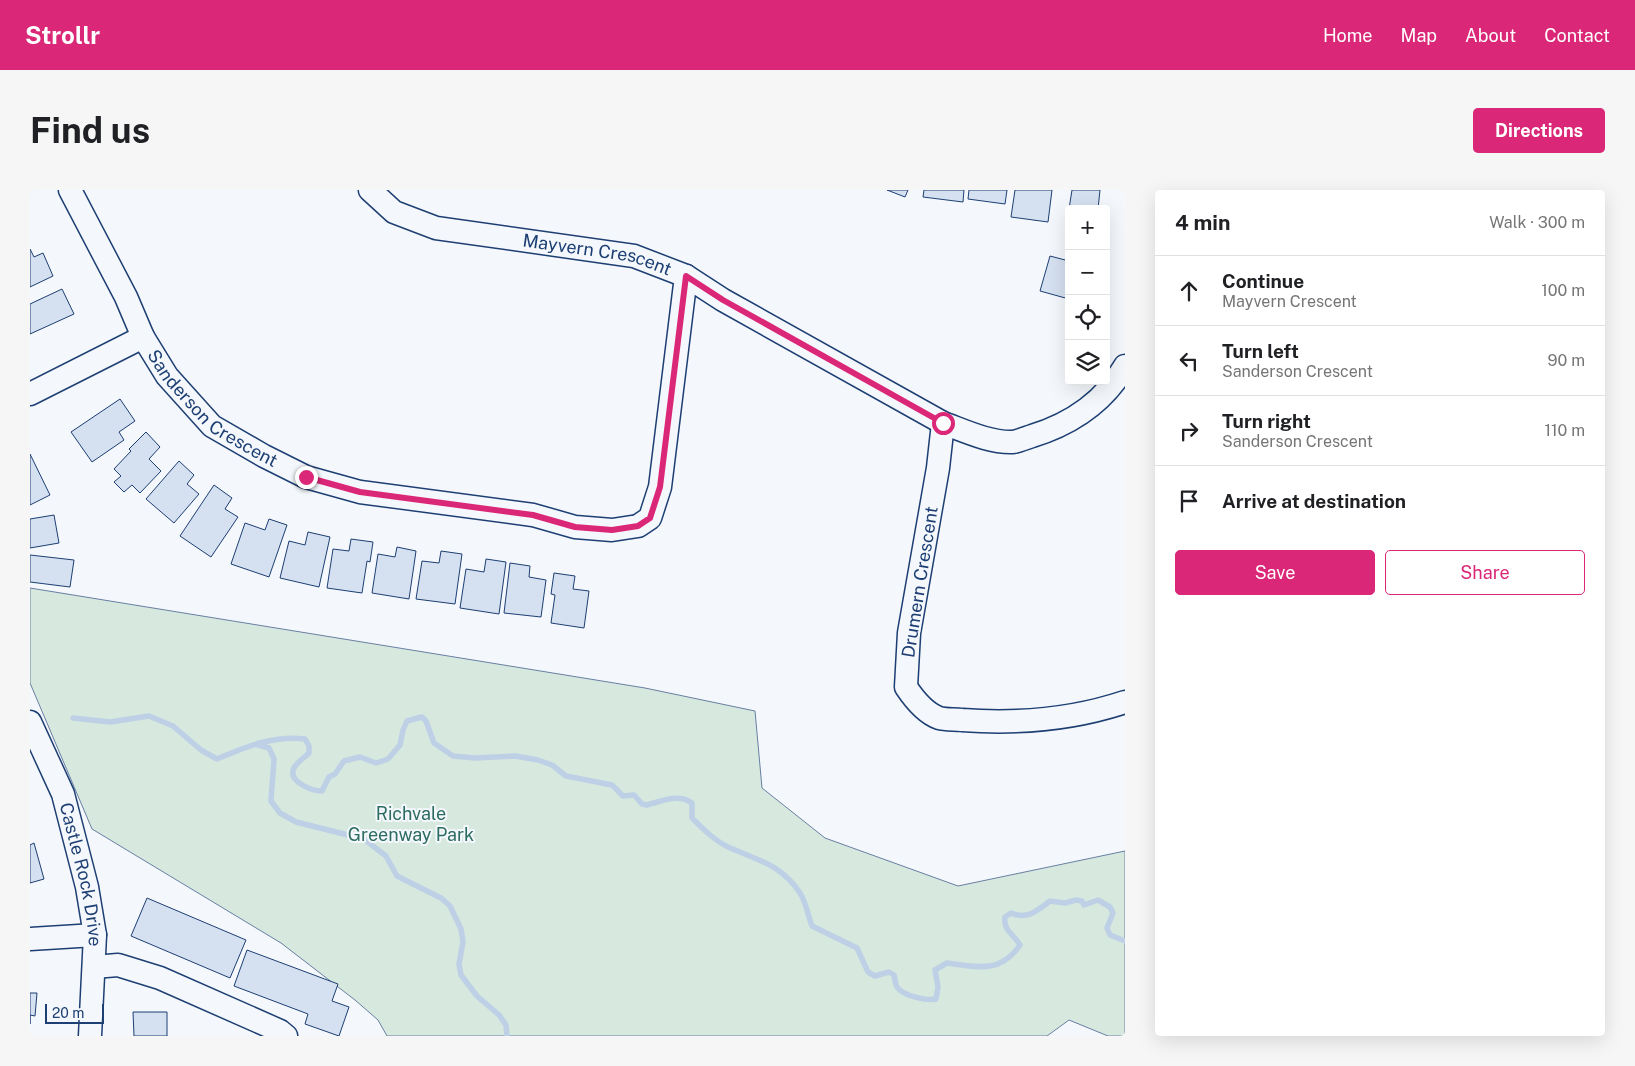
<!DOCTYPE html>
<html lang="en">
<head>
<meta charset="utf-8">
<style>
	:root { --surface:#fff; --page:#f6f6f6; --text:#202124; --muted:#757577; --line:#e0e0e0; --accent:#db2777 }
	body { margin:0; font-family:"Public Sans",sans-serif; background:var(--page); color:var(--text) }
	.controls { position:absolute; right:15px; top:15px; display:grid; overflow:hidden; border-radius:5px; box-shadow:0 5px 20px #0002 }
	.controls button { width:45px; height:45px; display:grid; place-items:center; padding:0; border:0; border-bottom:1px solid var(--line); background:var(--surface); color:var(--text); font:25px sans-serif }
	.scale { position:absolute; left:15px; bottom:12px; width:59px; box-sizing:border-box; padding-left:5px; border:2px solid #1d3f73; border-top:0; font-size:14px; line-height:18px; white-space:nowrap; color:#1d3f73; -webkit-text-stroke:4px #f4f7fb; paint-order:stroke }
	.stop { position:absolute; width:15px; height:15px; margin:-11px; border:4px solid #db2777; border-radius:50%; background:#fff }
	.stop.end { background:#db2777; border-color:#fff; box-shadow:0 1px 5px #0008 }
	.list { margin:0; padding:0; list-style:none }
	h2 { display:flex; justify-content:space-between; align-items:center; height:65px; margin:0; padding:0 20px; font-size:21px }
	h2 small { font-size:16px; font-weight:400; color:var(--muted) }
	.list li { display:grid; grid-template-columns:32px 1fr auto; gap:15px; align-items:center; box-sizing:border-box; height:70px; padding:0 20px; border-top:1px solid var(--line) }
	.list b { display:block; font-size:19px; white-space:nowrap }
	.list p { margin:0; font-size:16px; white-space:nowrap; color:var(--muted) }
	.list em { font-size:16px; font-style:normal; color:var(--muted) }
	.actions { display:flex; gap:10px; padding:15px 20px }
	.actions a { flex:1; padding:11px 0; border:1px solid var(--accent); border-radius:5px; text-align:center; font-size:18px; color:var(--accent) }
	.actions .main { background:var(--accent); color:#fff }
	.icon { flex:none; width:28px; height:28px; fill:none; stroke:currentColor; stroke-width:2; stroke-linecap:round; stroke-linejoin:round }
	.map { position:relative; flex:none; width:1095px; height:846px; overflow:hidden; border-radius:5px }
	header { display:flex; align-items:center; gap:30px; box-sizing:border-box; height:70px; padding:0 25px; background:var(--accent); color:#fff }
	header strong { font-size:24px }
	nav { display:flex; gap:28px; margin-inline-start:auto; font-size:18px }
	.intro { display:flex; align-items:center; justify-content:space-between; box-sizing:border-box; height:120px; padding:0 30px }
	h1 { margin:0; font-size:35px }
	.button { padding:12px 22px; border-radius:5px; background:var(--accent); color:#fff; font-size:18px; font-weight:700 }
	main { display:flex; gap:30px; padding:0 30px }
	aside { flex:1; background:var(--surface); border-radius:5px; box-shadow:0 5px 20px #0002 }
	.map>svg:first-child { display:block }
	.green { fill:#d7e8df; stroke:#687fa3 }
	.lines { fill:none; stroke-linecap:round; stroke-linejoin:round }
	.stream { stroke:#bed0e5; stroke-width:5.5 }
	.building { fill:#d5e0f0; stroke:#1d3f73 }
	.minor-casing { stroke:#1d3f73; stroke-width:25 }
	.minor { stroke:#f4f7fb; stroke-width:22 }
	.route { stroke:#db2777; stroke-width:6 }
	.labels { text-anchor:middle; stroke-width:4; stroke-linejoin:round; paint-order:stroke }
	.street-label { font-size:18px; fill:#1d3f73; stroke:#f4f7fb }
	.park-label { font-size:18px; fill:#2c6c60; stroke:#f4f7fb }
</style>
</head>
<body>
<header>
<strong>Strollr</strong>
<nav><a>Home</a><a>Map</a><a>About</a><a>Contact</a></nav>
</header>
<div class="intro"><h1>Find us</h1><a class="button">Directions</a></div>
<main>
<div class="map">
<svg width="1095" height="846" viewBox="0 0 1095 846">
	<rect width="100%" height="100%" fill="#f4f7fb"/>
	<polygon class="green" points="0,398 615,498 725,521 732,598 795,648 928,696 1095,661 1095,846 1078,846 1039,830 1017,846 357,846 348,830 325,810 251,753 62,639 0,493"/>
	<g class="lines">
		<g class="stream">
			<path d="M43 528 80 532 119 526 143 536 171 560 187 569C215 557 244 545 275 549L279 556V563C274 568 266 573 264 578 257 592 283 601 292 601L299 587 305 584 314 571 330 567 346 573 358 569 370 555 373 540 377 531 392 527 396 531 404 553 423 566 445 568 485 566 508 570 522 575 536 586 582 595 593 606 604 605 612 614 617 615C632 611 649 603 662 613V628C673 639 684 650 698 657 727 670 751 674 770 703 776 712 778 726 782 736L827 758 838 782 845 786 859 782 864 785C865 788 865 794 867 797 873 806 897 811 906 809L908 797 905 780 917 773C947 777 970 784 990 755 984 744 973 741 975 727L981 723C997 730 1007 721 1020 711L1035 713 1046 710 1052 711 1054 715 1068 710 1080 717 1083 723 1077 738 1080 745 1095 751"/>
			<polyline points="228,555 239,558 244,569 241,611 250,623 266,632 334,649 356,666 367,686 411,708 420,716 431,739 433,752 429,774 431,785 447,806 469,825 476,835 477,846"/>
		</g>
	</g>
	<g class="building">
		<polygon points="857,0 878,0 875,7"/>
		<polygon points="894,0 934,0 933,12 893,7"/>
		<polygon points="939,0 977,0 975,14 938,9"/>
		<polygon points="985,0 1022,0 1018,32 981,27"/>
		<polygon points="1042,0 1070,0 1068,19 1039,19"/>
		<polygon points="0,59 4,67 13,63 23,86 0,97"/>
		<polygon points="1020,66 1039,71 1039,109 1010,101"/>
		<polygon points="32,99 44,124 0,144 0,114"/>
		<polygon points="90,209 105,231 89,242 94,250 62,272 41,242"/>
		<polygon points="116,242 130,257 119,269 131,281 110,303 102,295 94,302 84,292 91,286 84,279 101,261 99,259"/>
		<polygon points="0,264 20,305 0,315"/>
		<polygon points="149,271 164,285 157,294 169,304 144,333 116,309"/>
		<polygon points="184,295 202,308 195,319 208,327 181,367 150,346"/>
		<polygon points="24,325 29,353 0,358 0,329"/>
		<polygon points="239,329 257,335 239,387 201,374 215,333 235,340"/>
		<polygon points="278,342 300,347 289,397 250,388 259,351 275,355"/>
		<polygon points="321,349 343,352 340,372 337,371 332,403 297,398 303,359 319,361"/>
		<polygon points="367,357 386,361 379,409 342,403 348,364 365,367"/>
		<polygon points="411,361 432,364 425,414 386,409 392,371 409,373"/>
		<polygon points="0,365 44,370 40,397 0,392"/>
		<polygon points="456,369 476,372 469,424 430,418 436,379 454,382"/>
		<polygon points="480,373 500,376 499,387 516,390 511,427 474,423"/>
		<polygon points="524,383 545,386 543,399 559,401 554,438 521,433 525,405 521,404"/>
		<polygon points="4,653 14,689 0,693 0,655"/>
		<polygon points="117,708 216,750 200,788 101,746"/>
		<polygon points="217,760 308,794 302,811 319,817 309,846 275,834 278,824 204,796"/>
		<polygon points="0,803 7,803 5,826 0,825 0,834"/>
		<polygon points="103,822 137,822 137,846 104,846"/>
	</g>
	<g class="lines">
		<defs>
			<g id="minor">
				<path id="s1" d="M40 0 96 107 113 147 137 186 182 236 234 266 276 287 330 302 503 325 545 337 582 340 608 336 620 328 630 297 656 86"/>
				<path id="s2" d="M340 0 364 22 406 38 604 66 656 86 693 110 913 233C935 241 960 253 983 252 989 251 996 248 1002 246 1041 234 1074 212 1095 176"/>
				<polyline points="0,204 113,147"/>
				<path d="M913 233 908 278 879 443 876 497C884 509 895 523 909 528 916 530 925 529 932 530 986 534 1044 529 1095 512"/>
				<path id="s3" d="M0 532 33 604 57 697 65 745 60 846"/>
				<polyline points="0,749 65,745"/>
				<polyline points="64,777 88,775 130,788 250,841 256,846"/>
			</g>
		</defs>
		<use href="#minor" class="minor-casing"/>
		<use href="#minor" class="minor"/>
	</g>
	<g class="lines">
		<polyline class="route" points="276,287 330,302 503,325 545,337 582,340 608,336 620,328 630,297 656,86 693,110 913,233"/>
	</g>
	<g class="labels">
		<g class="street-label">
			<text dy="6" stroke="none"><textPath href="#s2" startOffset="241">Mayvern Crescent</textPath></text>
			<text dy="6" stroke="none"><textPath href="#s1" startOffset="266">Sanderson Crescent</textPath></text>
			<text transform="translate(890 392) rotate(-81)" y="6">Drumern Crescent</text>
			<text dy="6" stroke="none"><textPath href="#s3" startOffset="162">Castle Rock Drive</textPath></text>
		</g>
		<g class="park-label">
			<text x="381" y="630">Richvale<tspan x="381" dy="21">Greenway Park</tspan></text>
		</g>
	</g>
</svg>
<div class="controls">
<button>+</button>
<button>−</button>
<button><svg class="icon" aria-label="locate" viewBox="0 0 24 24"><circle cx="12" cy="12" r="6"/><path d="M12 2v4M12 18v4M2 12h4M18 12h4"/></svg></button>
<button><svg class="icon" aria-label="layers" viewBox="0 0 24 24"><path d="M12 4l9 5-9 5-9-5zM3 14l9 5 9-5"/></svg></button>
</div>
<div class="scale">20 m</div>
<div class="stop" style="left:913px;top:233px"></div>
<div class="stop end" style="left:276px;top:287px"></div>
</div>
<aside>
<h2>4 min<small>Walk · 300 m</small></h2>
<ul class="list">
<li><svg class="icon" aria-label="ahead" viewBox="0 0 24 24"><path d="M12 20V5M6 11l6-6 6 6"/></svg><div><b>Continue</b><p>Mayvern Crescent</p></div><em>100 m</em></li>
<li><svg class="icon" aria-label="left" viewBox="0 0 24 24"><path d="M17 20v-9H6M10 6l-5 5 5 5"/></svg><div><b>Turn left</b><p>Sanderson Crescent</p></div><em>90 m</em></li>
<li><svg class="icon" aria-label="right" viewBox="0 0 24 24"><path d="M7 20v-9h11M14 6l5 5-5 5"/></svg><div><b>Turn right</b><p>Sanderson Crescent</p></div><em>110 m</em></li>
<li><svg class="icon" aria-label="arrive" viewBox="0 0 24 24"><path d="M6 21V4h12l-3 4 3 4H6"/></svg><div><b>Arrive at destination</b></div></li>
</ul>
<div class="actions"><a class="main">Save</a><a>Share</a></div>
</aside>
</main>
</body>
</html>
